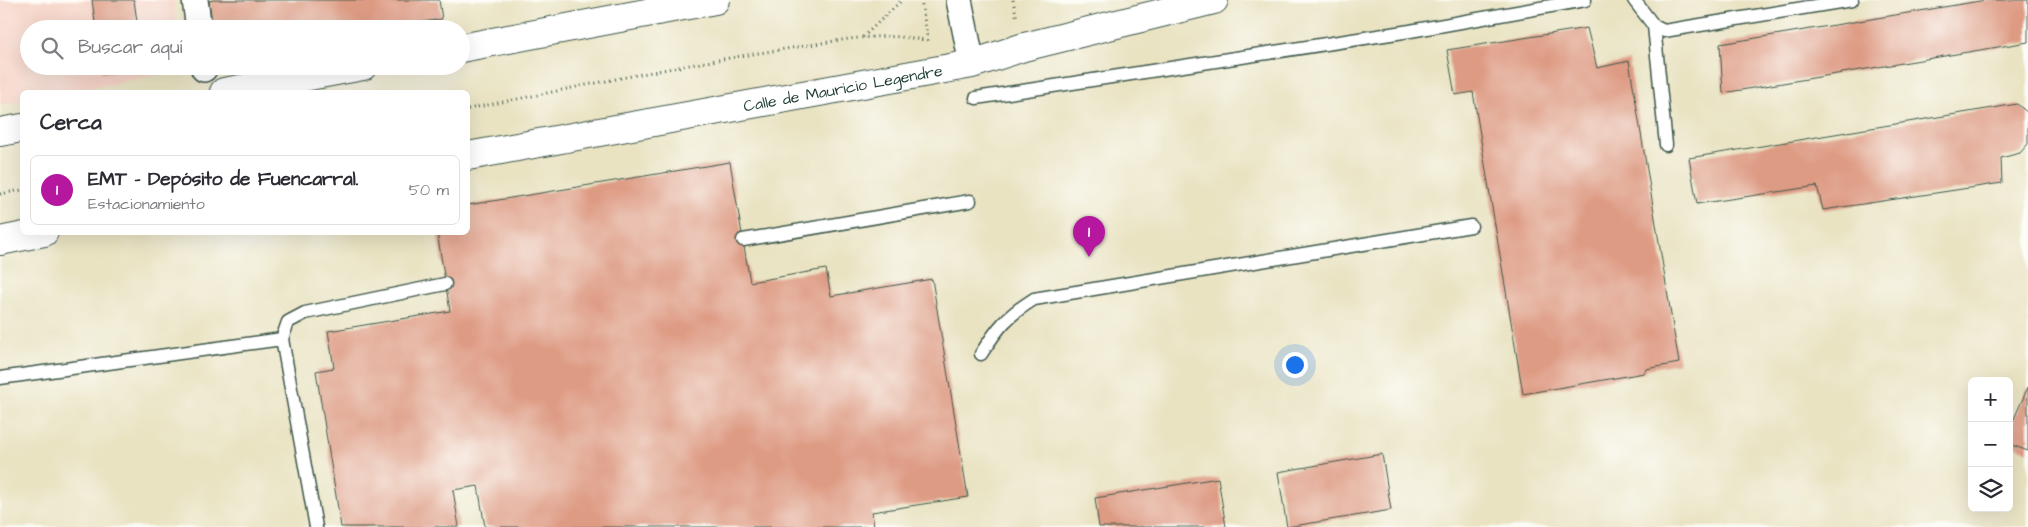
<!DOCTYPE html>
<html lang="es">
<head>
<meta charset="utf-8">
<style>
	:root { --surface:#fff; --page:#f2f2f3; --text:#2b2b33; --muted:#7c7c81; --line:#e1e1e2; --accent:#b5179e }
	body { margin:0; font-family:"Architects Daughter",sans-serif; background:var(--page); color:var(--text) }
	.controls { position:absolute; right:15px; bottom:15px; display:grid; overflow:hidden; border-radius:8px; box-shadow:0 5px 20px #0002 }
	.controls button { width:45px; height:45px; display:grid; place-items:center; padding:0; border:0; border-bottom:1px solid var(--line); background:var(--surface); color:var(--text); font:25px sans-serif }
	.you { position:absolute; left:1294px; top:364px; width:18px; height:18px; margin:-12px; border:4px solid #fff; border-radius:50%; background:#1a73e8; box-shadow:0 0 0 8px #1a73e833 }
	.badge { display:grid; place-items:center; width:32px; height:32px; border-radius:50%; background:var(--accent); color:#fff; font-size:16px; font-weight:700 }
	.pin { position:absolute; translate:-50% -41px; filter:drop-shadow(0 1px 2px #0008) }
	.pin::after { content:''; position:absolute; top:26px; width:18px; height:15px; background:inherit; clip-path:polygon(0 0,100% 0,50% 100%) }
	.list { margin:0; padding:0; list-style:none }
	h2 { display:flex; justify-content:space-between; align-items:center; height:65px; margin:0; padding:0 20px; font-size:21px }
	h2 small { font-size:16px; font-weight:400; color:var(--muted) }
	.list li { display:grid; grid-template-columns:32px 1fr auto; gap:15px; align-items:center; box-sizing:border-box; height:70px; margin:0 10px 10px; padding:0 10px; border:1px solid var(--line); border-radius:8px }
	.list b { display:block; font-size:19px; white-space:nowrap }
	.list p { margin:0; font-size:16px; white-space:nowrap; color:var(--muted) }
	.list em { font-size:16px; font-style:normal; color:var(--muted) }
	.icon { flex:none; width:28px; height:28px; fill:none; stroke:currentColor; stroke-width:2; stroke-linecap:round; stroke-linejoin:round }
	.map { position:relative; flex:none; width:2028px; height:527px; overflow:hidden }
	.search { position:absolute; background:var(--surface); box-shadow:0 5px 20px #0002; left:20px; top:20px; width:450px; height:55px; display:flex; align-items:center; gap:12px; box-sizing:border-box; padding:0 18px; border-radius:28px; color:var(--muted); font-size:19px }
	.panel { position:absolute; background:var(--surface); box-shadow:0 5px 20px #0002; left:20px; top:90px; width:450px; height:145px; border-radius:8px }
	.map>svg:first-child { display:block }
	.built { fill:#f6d1c5 }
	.building { fill:#de9b84 }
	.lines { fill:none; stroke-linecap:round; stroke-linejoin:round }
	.lane-casing { stroke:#3d5649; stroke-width:15 }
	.street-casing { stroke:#3d5649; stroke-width:28 }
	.secondary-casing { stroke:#3d5649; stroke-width:30 }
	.path { stroke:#3d5649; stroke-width:3; stroke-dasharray:1 4; stroke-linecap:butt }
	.lane { stroke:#fff; stroke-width:12 }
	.street { stroke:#fff; stroke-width:25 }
	.secondary { stroke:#fff; stroke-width:28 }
	.labels { text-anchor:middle; stroke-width:4; stroke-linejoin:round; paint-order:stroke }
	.street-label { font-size:16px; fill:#1f3d34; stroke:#fdfcf7 }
</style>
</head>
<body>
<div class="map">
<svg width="2028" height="527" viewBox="0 0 2028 527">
	<rect width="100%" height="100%" fill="#fdfcf7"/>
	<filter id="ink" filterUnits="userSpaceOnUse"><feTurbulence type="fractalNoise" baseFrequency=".02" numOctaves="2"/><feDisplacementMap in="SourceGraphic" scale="10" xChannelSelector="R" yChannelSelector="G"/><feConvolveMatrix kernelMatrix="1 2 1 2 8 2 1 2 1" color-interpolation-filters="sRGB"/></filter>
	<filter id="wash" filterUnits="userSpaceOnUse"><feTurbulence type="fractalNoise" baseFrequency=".0096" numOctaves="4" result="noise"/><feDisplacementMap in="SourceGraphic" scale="20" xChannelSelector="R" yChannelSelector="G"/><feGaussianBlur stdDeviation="1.12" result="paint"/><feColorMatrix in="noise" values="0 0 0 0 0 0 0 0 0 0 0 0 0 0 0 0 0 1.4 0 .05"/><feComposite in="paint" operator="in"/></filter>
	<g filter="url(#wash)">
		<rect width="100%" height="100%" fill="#e9e3c2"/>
		<polygon class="built" points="0,0 173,0 177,29 29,29 29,66 182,66 182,70 71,92 22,92 22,101 0,105"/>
		<g id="blocks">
			<g class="building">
				<polygon points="92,0 134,0 138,29 96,29"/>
				<polygon points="213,0 439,0 442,19 380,29 213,29 209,1"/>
				<polygon points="1986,0 2028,0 2028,42 1723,93 1720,44"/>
				<polygon points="1587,28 1597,68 1629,61 1679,363 1646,369 1644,373 1523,394 1473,92 1455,95 1447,50"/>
				<polygon points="101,66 146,66 146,67 102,73"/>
				<polygon points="2017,104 2028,113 2028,144 2020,153 2001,158 2002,183 1823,210 1817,186 1697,204 1689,158"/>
				<polygon points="730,162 750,282 826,269 831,296 932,279 968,497 872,512 874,527 485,527 478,486 453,490 459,527 341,527 316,371 334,368 328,331 450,311 437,232 468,232 468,205"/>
				<polygon points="2028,387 2028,451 2009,444 2009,430"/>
				<polygon points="1382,454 1391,510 1287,527 1278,472"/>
				<polygon points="1218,478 1226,527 1099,527 1095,498"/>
			</g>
		</g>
	</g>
	<g filter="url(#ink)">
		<use href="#blocks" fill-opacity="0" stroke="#3d5649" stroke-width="1"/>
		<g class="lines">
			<defs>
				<g id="lane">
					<polyline points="1634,0 1654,26 1664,31 1852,0"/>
					<polyline points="1654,26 1666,145"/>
					<polyline points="976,98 1410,31 1585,0"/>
					<polyline points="743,240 970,201"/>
					<polyline points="282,339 288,322 305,313 445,284"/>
					<path d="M981 354C998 327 1007 316 1034 299L1471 226"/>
					<polyline points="0,378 282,339 316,527"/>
				</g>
				<g id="street">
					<polyline points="195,0 199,29"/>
					<polyline points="959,0 972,64"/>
					<polyline points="204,66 204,69"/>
				</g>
				<g id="secondary">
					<polyline points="461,48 715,0"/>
					<polyline points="224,92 363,66"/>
					<polyline points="0,132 22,128"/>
					<path id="s1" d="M468 156 972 64 1024 47 1214 0"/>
					<polyline points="0,241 44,232"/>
				</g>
			</defs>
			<use href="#lane" class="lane-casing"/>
			<use href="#street" class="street-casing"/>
			<use href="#secondary" class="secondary-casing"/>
			<g class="path">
				<polyline points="921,0 928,41"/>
				<polyline points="1013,0 1017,19"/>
				<polyline points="863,37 902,0"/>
				<path d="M468 109C573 88 678 65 785 49 831 42 881 30 928 41L929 44"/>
				<polyline points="0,194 22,190"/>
			</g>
			<use href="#lane" class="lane"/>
			<use href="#street" class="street"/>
			<use href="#secondary" class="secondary"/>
		</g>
	</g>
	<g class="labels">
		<g class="street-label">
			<text dy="6" stroke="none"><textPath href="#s1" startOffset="381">Calle de Mauricio Legendre</textPath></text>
		</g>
	</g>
</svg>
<div class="controls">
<button>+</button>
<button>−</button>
<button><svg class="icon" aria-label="layers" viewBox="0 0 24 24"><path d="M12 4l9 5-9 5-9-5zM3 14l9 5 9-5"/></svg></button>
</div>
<div class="you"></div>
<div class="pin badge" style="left:1089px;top:257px">1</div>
<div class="search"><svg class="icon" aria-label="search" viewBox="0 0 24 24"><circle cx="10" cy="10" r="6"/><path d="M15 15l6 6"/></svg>Buscar aquí</div>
<section class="panel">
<h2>Cerca<small></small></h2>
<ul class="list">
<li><span class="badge">1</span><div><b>EMT - Depósito de Fuencarral.</b><p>Estacionamiento</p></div><em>50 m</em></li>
</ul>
</section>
</div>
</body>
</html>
